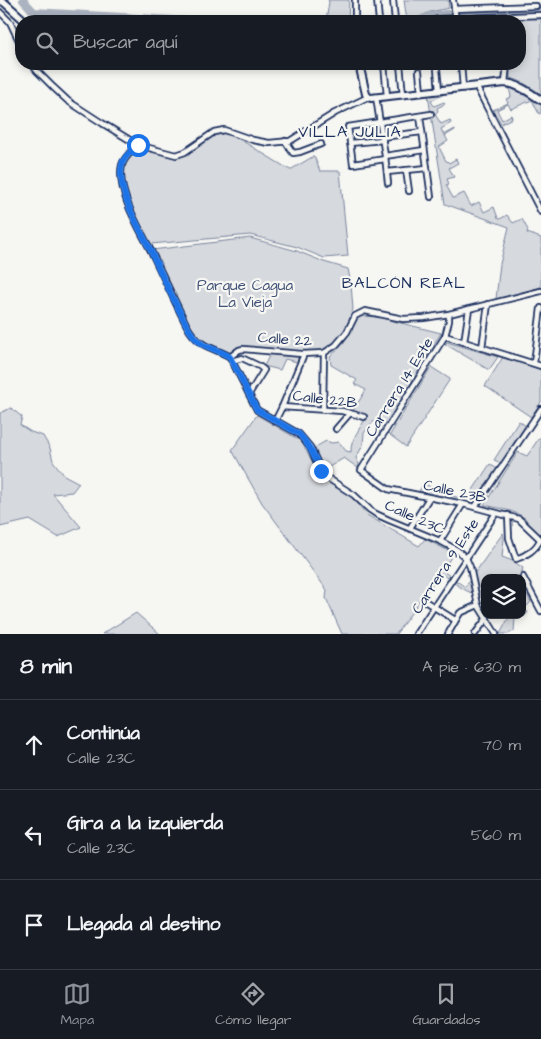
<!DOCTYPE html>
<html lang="es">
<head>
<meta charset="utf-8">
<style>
	:root { --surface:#171b24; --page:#20242c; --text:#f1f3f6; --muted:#9ea1a6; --line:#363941; --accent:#8c9099 }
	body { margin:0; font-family:"Architects Daughter",sans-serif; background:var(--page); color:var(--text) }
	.controls { position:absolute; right:15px; bottom:15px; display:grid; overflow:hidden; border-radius:10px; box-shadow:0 2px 8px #0003 }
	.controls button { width:45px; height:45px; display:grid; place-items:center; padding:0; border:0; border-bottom:1px solid var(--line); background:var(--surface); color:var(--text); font:25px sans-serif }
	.stop { position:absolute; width:15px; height:15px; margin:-11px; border:4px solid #1a73e8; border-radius:50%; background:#fff }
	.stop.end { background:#1a73e8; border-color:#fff; box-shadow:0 1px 5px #0008 }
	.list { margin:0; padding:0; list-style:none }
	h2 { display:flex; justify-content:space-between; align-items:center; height:65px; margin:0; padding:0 20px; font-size:21px }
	h2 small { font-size:16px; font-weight:400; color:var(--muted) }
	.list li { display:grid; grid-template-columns:32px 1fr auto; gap:15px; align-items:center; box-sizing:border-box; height:90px; padding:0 20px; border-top:1px solid var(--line) }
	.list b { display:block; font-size:19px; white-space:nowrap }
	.list p { margin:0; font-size:16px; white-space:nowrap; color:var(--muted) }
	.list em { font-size:16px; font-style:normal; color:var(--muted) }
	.icon { flex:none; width:28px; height:28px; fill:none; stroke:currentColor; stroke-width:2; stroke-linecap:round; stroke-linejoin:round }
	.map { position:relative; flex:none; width:541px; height:634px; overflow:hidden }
	.search { position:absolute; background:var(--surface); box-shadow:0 2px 8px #0003; left:15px; right:15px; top:15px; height:55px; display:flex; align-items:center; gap:12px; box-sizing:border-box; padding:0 18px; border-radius:20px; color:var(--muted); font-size:19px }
	.sheet { height:335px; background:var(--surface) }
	nav { display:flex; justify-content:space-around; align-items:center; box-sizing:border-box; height:70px; border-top:1px solid var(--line); background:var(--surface); font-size:14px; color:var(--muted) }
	nav a { display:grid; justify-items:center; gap:2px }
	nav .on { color:var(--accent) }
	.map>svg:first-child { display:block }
	.green { fill:#d6d9dd; stroke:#78849e }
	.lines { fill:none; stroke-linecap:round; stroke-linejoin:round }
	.river { stroke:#abb2c0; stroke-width:8 }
	.street-casing { stroke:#1b2f5e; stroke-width:8 }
	.secondary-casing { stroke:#1b2f5e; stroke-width:10 }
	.street { stroke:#f6f6f2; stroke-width:4.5 }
	.secondary { stroke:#f6f6f2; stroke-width:6 }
	.route { stroke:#1a73e8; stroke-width:6 }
	.labels { text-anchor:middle; stroke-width:4.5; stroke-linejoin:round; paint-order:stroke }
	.park-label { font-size:15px; fill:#405177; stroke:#f6f6f2 }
	.street-label { font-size:15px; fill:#1b2f5e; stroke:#f6f6f2 }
	.neighbourhood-label { font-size:16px; letter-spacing:1px; fill:#1b2f5e; stroke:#f6f6f2 }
</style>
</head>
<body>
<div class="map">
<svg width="541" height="634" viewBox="0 0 541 634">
	<rect width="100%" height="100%" fill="#f6f6f2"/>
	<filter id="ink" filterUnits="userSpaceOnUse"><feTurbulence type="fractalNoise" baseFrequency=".02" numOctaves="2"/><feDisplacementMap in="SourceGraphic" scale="10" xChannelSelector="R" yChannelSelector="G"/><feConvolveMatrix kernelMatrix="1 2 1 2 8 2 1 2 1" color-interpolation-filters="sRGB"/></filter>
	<g filter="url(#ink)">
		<g class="green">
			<polygon points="328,0 349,0 348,21 326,21 329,2"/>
			<polygon points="404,0 448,0 449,8 430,12 410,21 407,21"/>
			<polygon points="541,7 541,12 538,13 413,21 430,13 455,10"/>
			<path d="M513 18 539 19 541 18V94C531 88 521 80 510 78V64H520V21H513Z"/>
			<polygon points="509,87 541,104 541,113 539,114 532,100 511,109 508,104 497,110 502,120 511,115 512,118 501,124 493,110 508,103 506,99 511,97"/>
			<polygon points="446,93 431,101 434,106 444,102 445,104 437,108 438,111 435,114 441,124 450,120 451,123 441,129 444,135 455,129 455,130 445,136 448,141 439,147 446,161 447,161 449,163 456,159 458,163 449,168 454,177 447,179 449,184 446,185 453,198 464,193 471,206 479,202 484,212 494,207 498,218 500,219 507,215 513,223 522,219 528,230 527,233 541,238 541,287 496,299 500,264 509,227 445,204 428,95"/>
			<polygon points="223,129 290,170 314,156 320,171 340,171 348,256 324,258 297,247 250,235 151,244 132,215 121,183 122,166 138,144 176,155 185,151 213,131"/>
			<polygon points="250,238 297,251 324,262 348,269 351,284 353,309 345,332 334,345 324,351 302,353 244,348 232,353 202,341 194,334 152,250"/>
			<path d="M362 316 377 317 441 333 379 436 377 435 383 425 374 421 364 433 363 445 356 458 359 464 358 468 344 458 324 470 314 448 326 441 332 443 339 442 346 451 351 452C350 440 361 427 367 416L352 412 366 390 354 384 357 380 331 365 330 356C346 342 348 338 355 318Z"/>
			<polygon points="447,342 498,357 489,370 445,344"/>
			<polygon points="270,354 299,356 297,362 285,359 280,370 264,366"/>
			<polygon points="503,357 541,370 541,402 531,417 485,386"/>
			<polygon points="431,367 450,379 406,447 390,435"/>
			<polygon points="11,408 22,417 20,425 31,432 43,436 50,448 53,461 64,475 79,483 72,492 53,494 81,527 58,537 30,520 0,527 0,413"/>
			<path d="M257 415 301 441 320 476 353 498 367 515 419 546 425 539 453 553 443 571 465 587 503 533 504 539 502 557 513 561 523 568 520 578H485V594C472 599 451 580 440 573L396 634H342L326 598 327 590 262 503 232 450Z"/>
			<polygon points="519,421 526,426 501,463 494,460"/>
			<path d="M539 438H541V536L526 523V519C515 510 498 508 484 505L518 452 527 456Z"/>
			<polygon points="490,464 497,469 474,504 419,491 424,483 441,494 467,499"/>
			<polygon points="522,585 531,602 523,610 528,612 525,616 515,618 514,631 508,634 500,634 510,615 522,615"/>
			<polygon points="136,613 160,634 102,634"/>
		</g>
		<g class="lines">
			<g class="river">
				<polyline points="23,0 34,12 192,21"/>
				<polyline points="419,21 430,16 448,14 541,11"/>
			</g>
			<defs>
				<g id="street">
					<polyline points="355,0 355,21"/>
					<polyline points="377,0 379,21"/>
					<polyline points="393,0 395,21"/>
					<polyline points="453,0 456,20"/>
					<polyline points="454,9 536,6"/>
					<polyline points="0,12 10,22 21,45"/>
					<polyline points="431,21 438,19 541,15"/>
					<polyline points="32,64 37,71 53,87 68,101 102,123 138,145 176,155 185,152 214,132 224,130 253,140 269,143 290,141 335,113 368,97"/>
					<polyline points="384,64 387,96"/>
					<polyline points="400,64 403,95"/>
					<polyline points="461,64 463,88"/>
					<polyline points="437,69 439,90"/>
					<polyline points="419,71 421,92"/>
					<polyline points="505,83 507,64"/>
					<polyline points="476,86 541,212"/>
					<polyline points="376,97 385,156 388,183"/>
					<polyline points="420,116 431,197"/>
					<polyline points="382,137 422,132"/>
					<polyline points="285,141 293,153 300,152 321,144"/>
					<polyline points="350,143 383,140"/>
					<path d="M138 145C132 151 124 157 122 165 116 191 140 229 151 251 163 276 174 300 186 324 190 332 195 339 203 344 211 349 221 351 230 357L257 410 299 434 310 447 321 471 326 477 354 495 370 510 376 514 389 520 440 541 457 550 466 558 470 567 478 605 496 634"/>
					<polyline points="385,156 424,150"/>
					<polyline points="385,159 353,164 348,127 431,114"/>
					<polyline points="406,170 409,191"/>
					<polyline points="387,172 427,168"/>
					<polyline points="449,314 449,321 445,336 361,470 388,489 463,504 519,519 541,540"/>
					<polyline points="445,336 541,366"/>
					<polyline points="464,342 469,309"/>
					<polyline points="482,348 488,304"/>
					<polyline points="324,353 336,345 347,332 355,316 365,311 403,319 424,318 449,314 541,291"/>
					<polyline points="230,357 239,350 243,349 302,354 324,353"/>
					<polyline points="232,361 242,358 259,366 264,370 249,394"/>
					<polyline points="534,363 541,308"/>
					<polyline points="282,407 342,411 364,417"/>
					<polyline points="323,409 324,353"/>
					<polyline points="275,421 282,407 304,354"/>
					<polyline points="336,429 350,413"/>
					<polyline points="475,507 541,409"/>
					<path d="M508 515 509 538 516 559C526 556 536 549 540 540"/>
					<polyline points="410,528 429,498"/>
					<polyline points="440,541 463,504"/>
					<polyline points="523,577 541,611"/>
					<polyline points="423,600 455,620"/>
					<polyline points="416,634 496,513"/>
					<polyline points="448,634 460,613 478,605"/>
					<polyline points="475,634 487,618"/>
				</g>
				<g id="secondary">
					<polyline points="0,0 5,3 25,21"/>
					<path d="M359 64 366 94 368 97 371 98 505 83C519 84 530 93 541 100"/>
				</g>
			</defs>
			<use href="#street" class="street-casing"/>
			<use href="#secondary" class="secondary-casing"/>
			<use href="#street" class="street"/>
			<use href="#secondary" class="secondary"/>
		</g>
	</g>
	<g class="lines" filter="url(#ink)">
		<path class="route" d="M138 145C132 151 123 157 122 165 116 191 140 229 151 251 162 276 174 300 186 324 190 332 195 339 202 344 211 349 221 351 230 357L257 410 299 434C310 445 315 458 321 471"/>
	</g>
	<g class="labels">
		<g class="park-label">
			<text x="245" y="290">Parque Cagua<tspan x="245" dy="17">La Vieja</tspan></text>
		</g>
		<g class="street-label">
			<text transform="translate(285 339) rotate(4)" y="5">Calle 22</text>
			<text transform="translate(399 387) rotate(-58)" y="5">Carrera 14 Este</text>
			<text transform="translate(325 399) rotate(7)" y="5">Calle 22B</text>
			<text transform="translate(455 491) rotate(12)" y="5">Calle 23B</text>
			<text transform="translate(415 517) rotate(24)" y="5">Calle 23C</text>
			<text transform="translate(445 566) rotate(-57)" y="5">Carrera 9 Este</text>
		</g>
		<g class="neighbourhood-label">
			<text x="350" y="137">VILLA JULIA</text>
			<text x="404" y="288">BALCÓN REAL</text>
		</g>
	</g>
</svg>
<div class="controls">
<button><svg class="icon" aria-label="layers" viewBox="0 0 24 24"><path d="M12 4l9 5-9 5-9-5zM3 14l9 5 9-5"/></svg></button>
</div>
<div class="stop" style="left:138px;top:145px"></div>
<div class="stop end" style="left:321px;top:471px"></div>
<div class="search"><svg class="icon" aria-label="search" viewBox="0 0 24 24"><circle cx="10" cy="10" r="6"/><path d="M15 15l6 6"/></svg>Buscar aquí</div>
</div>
<section class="sheet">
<h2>8 min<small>A pie · 630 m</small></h2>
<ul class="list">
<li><svg class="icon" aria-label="ahead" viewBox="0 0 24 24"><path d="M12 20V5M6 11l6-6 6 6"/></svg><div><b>Continúa</b><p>Calle 23C</p></div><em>70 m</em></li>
<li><svg class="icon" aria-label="left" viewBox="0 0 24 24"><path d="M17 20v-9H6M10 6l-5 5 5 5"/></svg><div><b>Gira a la izquierda</b><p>Calle 23C</p></div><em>560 m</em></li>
<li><svg class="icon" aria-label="arrive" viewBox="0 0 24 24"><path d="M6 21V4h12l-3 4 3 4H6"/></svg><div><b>Llegada al destino</b></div></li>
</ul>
</section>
<nav>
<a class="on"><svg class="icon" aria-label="map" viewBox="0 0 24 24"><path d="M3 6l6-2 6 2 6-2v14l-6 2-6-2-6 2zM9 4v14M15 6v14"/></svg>Mapa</a>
<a><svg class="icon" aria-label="directions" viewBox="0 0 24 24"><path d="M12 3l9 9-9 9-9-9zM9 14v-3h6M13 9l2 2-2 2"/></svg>Cómo llegar</a>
<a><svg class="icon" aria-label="saved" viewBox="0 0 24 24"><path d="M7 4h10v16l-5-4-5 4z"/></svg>Guardados</a>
</nav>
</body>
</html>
